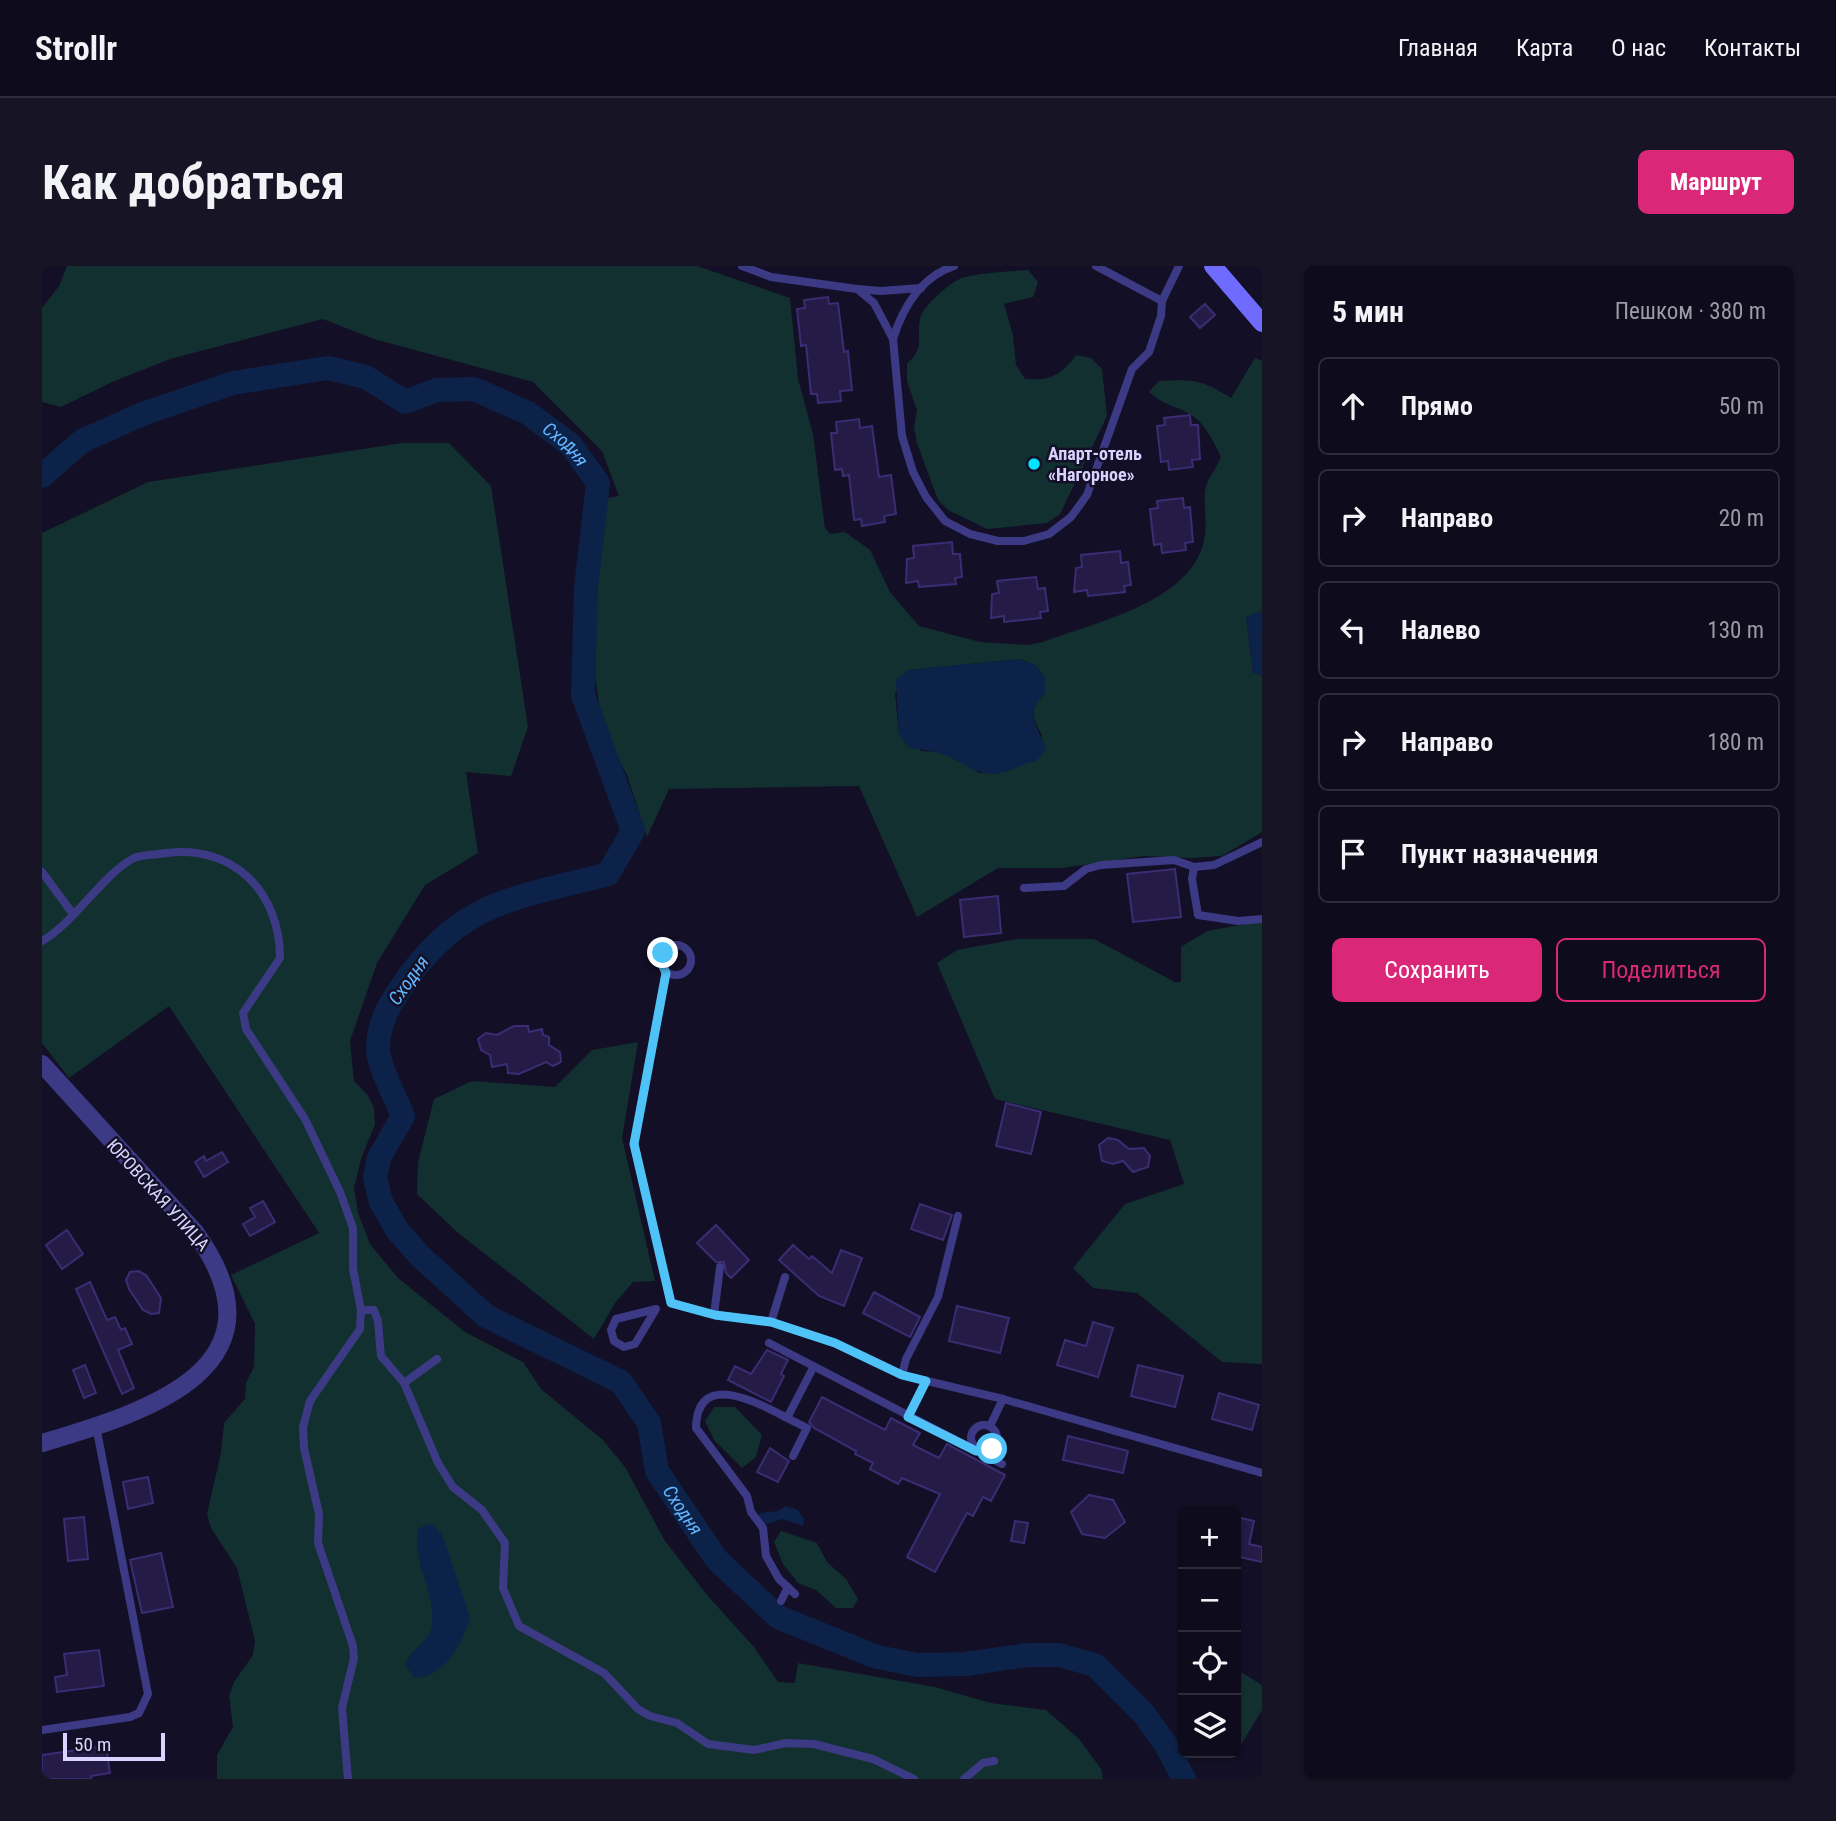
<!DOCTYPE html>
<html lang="ru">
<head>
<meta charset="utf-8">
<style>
	:root { --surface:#0e0b1c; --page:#171425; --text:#f1f3f6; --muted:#9b9ba3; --line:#2e2b3b; --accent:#db2777 }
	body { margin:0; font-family:"Roboto Condensed",sans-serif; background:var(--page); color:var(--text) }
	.controls { position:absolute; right:21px; bottom:21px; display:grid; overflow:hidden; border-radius:10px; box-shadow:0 2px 5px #0004 }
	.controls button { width:63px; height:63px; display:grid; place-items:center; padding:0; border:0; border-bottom:2px solid var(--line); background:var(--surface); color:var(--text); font:35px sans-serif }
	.scale { position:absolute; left:21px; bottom:18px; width:102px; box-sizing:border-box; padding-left:7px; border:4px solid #d9d4ff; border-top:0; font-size:19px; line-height:24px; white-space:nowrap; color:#d9d4ff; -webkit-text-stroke:5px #130f26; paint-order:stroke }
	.stop { position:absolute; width:21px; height:21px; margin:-16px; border:5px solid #4fc3f7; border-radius:50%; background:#fff }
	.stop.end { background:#4fc3f7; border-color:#fff; box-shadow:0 2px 7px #0008 }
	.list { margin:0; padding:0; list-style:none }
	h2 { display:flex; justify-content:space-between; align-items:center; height:91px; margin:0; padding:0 28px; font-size:30px }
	h2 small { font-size:23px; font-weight:400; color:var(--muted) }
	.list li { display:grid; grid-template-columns:46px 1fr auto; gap:21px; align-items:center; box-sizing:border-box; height:98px; margin:0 14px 14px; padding:0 14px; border:2px solid var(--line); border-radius:10px }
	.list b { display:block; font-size:26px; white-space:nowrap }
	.list em { font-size:23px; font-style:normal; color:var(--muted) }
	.actions { display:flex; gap:14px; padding:21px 28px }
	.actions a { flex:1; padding:16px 0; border:2px solid var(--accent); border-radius:10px; text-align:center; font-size:24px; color:var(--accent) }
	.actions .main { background:var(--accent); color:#fff }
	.icon { flex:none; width:38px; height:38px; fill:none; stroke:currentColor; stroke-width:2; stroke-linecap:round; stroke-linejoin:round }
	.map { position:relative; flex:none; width:1220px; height:1513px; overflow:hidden; border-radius:10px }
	header { display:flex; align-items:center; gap:42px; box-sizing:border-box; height:98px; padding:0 35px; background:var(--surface); border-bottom:2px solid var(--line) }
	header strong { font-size:33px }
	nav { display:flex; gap:38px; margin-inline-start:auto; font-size:24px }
	.intro { display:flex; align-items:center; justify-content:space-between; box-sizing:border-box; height:168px; padding:0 42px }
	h1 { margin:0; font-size:49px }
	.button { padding:18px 32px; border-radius:10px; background:var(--accent); color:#fff; font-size:24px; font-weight:700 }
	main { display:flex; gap:42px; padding:0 42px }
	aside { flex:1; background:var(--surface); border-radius:10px; box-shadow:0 2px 5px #0004 }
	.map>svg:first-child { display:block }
	.green { fill:#12302f; fill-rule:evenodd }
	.water { fill:#0c2248 }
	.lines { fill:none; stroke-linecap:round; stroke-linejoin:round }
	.river { stroke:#0c2248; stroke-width:24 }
	.building { fill:#241b47; stroke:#3b2d73; stroke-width:2 }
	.service { stroke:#3d3a85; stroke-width:8 }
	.tertiary { stroke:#3d3a85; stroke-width:18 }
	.secondary { stroke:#6f6bff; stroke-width:18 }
	.route { stroke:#4fc3f7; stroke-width:9 }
	.poi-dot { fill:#00e5ff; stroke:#130f26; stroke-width:2.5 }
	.labels { text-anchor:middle; stroke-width:5; stroke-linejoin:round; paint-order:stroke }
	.poi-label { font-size:18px; font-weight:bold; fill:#d9d4ff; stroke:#130f26; text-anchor:start }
	.street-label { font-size:18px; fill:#d9d4ff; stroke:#130f26 }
	.water-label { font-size:19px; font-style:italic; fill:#62b6ff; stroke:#130f26 }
</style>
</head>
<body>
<header>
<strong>Strollr</strong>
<nav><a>Главная</a><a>Карта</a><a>О нас</a><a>Контакты</a></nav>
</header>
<div class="intro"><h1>Как добраться</h1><a class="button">Маршрут</a></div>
<main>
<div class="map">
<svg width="1220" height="1513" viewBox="0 0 1220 1513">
	<rect width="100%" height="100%" fill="#130f26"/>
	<g class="green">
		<path d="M25 0H655L748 32 756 113 771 168 783 262 788 268 803 266 828 284 848 326 877 360 938 376 986 379 1001 376C1053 356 1143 338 1161 279 1167 258 1160 236 1164 220 1167 211 1175 201 1179 191 1173 178 1163 158 1151 150 1136 140 1120 139 1107 126L1117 115C1151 113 1160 113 1189 132L1213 92 1220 95V345L1204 351 1211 406 1220 410V566L1180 590 1149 592 1101 590 1020 602H956L875 651 817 520 627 523 605 571 585 509 561 464 552 403 551 329 560 233 577 230 560 185 491 116 332 73 281 53 128 93 70 116 19 141 0 136V42L17 20ZM978 393 993 399 1003 411V427C988 442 989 451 1000 469L994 495 979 497 967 505 937 507 924 497 896 486 880 485 857 468 853 428 866 404Z"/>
		<path d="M986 4 996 16 991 31 962 38 971 69 974 99 983 113C1007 115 1019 110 1034 89L1049 92 1060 103 1065 150 1018 248 1005 257 945 263 906 244 896 234 875 177 872 161 875 144 865 115V98C884 79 874 75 878 53 880 41 908 16 920 12 934 7 970 5 986 4Z"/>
		<polygon points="360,177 407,177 449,220 486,461 469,510 424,506 436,587 383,619 335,697 308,775 312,815 325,828 332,842 333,858 319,893 312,922 316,947 328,978 356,1012 423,1066 481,1096 499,1123 561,1174 583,1201 623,1275 665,1329 712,1381 736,1416 753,1417 756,1397 893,1421 949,1437 1004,1444 1037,1473 1059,1503 1061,1513 175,1513 175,1489 191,1461 187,1430 192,1416 211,1389 213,1375 195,1302 169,1262 165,1248 179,1187 182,1157 203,1133 204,1117 212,1101 213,1058 189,1009 277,967 127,740 27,812 0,777 0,267 106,216"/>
		<polygon points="1220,655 1220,1098 1180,1096 1095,1027 1051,1022 1031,1002 1083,938 1142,918 1128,874 953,833 895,697 915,684 975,673 1052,673 1133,716 1139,716 1139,681 1165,665"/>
		<polygon points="596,776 580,872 613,1015 591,1016 573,1037 552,1073 415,966 375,928 376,896 392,833 430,815 513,821 550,784"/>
		<polygon points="672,1141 693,1141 720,1169 714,1191 700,1202 672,1174 663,1155"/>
		<polygon points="739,1265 775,1277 785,1296 804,1313 816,1333 811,1342 794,1342 774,1324 756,1317 741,1298 732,1276"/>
		<polygon points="1194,1403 1220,1419 1220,1444 1194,1487"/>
	</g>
	<g class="water">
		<polygon points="1220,345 1220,410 1211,406 1204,351"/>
		<path d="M978 393 993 399 1003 411V427C981 450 996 459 1004 484L994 495C978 497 969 507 953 508 933 509 917 493 898 487 887 484 877 484 866 481L857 468 854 414 866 404Z"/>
		<polygon points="744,1240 756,1244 762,1253 761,1260 740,1253 726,1258 718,1257 715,1252 718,1247 736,1245"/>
		<path d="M386 1258 392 1259 401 1270 428 1351C421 1377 403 1412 372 1412L364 1399C368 1381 387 1378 390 1360 394 1327 370 1297 376 1263Z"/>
	</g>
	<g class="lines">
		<path class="river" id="s1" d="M0 210 40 175 103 147 191 117 286 102 324 111 363 136 395 124 432 123 486 147 529 179 556 217 544 321 541 429 591 565 566 608C472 633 418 634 360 720 346 741 336 758 336 784 337 801 354 833 361 850L337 892 333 912 339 936 355 964 378 990 444 1050 579 1116 607 1157 615 1205 675 1294 736 1351 835 1391 876 1399 923 1398 986 1389H1017L1053 1399 1102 1448 1124 1479 1142 1513"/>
	</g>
	<g class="building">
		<polygon points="786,31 787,38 796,37 802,86 806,85 810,124 798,125 799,135 776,137 775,128 769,128 764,79 759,80 755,43 763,42 762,34"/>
		<polygon points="1163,38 1173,49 1158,62 1148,51"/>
		<polygon points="1148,149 1149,159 1156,159 1158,193 1150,194 1151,201 1127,204 1126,195 1119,196 1115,160 1123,159 1122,152"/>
		<polygon points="817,153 818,162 830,160 837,211 849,209 854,248 842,250 843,256 820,260 819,253 812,254 807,209 801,210 800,203 793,204 789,167 795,167 794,156"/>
		<polygon points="1141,232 1142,242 1148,241 1151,276 1143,277 1144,284 1120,287 1119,278 1112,279 1108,243 1116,242 1115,235"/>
		<polygon points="910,276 911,288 918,288 920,311 913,312 914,318 877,321 876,315 864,317 865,293 872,292 871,280"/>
		<polygon points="1078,285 1079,297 1086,296 1089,319 1082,320 1083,326 1046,330 1045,324 1032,326 1034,302 1040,301 1039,289"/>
		<polygon points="994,311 996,323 1003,322 1006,345 998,346 999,352 962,356 962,350 949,352 950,328 957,327 955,315"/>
		<polygon points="1133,603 1139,651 1091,656 1085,608"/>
		<polygon points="956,630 959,667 922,671 918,634"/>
		<polygon points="472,760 486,760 487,766 500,763 501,769 507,771 507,779 518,786 519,796 511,800 504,796 477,808 466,807 465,798 450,801 448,789 439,784 436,773 444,767 455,769"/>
		<polygon points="964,837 999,846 989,888 954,880"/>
		<polygon points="1066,872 1076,874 1087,883 1102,882 1108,890 1106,901 1091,906 1081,895 1071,898 1060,895 1057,879"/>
		<polygon points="180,886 186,896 162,911 153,896 162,890 164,895"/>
		<polygon points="221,935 233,956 208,970 201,958 213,951 208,942"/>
		<polygon points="878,938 910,949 901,974 869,963"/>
		<polygon points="674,959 707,994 689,1012 684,1007 682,996 674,996 655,977"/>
		<polygon points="25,964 41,988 20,1003 4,979"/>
		<polygon points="751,979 767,993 770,990 790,1007 799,984 820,992 802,1040 777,1030 737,994"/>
		<polygon points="96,1005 104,1009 119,1032 117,1047 109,1048 101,1044 87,1023 84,1014 88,1006"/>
		<polygon points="48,1016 65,1054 73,1051 79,1064 83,1062 90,1078 76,1084 92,1122 80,1128 34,1023"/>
		<polygon points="832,1026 878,1051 868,1071 821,1047"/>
		<polygon points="915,1040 967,1052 958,1087 907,1075"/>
		<polygon points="1051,1056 1071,1062 1056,1111 1015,1099 1023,1074 1044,1080"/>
		<polygon points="725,1084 746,1094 739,1108 742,1110 729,1136 686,1114 693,1100 709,1108"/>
		<polygon points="43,1099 54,1127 42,1132 31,1104"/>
		<polygon points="1096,1099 1141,1110 1133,1141 1089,1130"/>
		<polygon points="1177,1127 1217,1139 1210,1164 1170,1153"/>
		<polygon points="780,1131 843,1164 849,1152 878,1167 871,1179 897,1192 905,1178 963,1209 949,1235 941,1231 931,1250 925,1247 893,1306 865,1291 898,1228 860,1212 856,1218 828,1203 831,1197 813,1188 814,1185 772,1162 767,1156"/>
		<polygon points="1026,1170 1086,1185 1081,1207 1021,1194"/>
		<polygon points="728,1182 747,1195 736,1216 715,1206"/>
		<polygon points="106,1211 111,1237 86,1243 81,1216"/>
		<polygon points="1047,1229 1071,1234 1083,1256 1063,1272 1040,1268 1029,1246"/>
		<polygon points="42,1251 46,1293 26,1295 22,1253"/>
		<polygon points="1194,1251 1212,1255 1207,1278 1220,1281 1220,1296 1197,1291"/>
		<polygon points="973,1255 986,1257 982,1277 969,1275"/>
		<polygon points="119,1287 131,1341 100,1347 88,1294"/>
		<polygon points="57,1384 62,1420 15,1426 13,1411 25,1409 22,1388"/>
		<polygon points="64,1480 68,1507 49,1510 49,1513 0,1513 0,1489"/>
	</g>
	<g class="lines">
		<g class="service">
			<polyline points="700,0 729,11 815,23 832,37 851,73 860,170 871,206 884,231 903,255 928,268 956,275 982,275 1007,268 1029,251 1045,229 1090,103 1107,86 1119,50 1120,35 1137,0"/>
			<polyline points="1054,0 1120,35"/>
			<polyline points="815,23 839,25 879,22"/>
			<path d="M851 73C861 41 879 11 912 0"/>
			<polyline points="1152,601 1150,613 1156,649 1196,655 1220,653"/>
			<polyline points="0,606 31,648"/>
			<polyline points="982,622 1022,620 1044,603 1059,599 1132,594 1152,601 1172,599 1220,576"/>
			<path d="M0 675C31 658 63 606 92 592 102 588 114 589 124 587 191 578 238 626 238 692L201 747 204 763 263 853 298 926 311 962V1003L319 1044 318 1063 268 1135 261 1161 262 1182 277 1248 276 1277 311 1380 312 1392 300 1442 306 1513"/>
			<circle cx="634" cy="694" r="15"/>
			<polyline points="624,707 592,878 629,1037 672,1049 729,1056 793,1077 860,1109 961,1133 1220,1207"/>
			<polygon points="614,1043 593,1078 582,1081 572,1075 569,1064 574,1053"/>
			<polyline points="319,1044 332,1044 336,1055 339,1090 362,1117 396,1197 411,1221 440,1244 463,1277 461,1322 477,1360 562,1407 596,1443 608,1450 635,1457 666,1478 712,1484 744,1477 772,1478 831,1493 872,1513"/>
			<polyline points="672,1049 678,1001"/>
			<polyline points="729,1056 743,1011"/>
			<polyline points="727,1077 960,1198"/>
			<polyline points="860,1109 864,1093 896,1031 916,950"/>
			<polyline points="362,1117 395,1093"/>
			<polyline points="866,1151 884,1115"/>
			<polyline points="745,1152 765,1162 751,1190"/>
			<circle cx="942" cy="1172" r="13"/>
			<polyline points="948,1160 961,1133"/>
			<path d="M753 1328 737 1313 724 1290 721 1262 709 1246 705 1230 654 1162C655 1102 718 1138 745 1152L771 1102"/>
			<polyline points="739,1335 746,1321"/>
			<polyline points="0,1464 88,1451 97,1447 106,1428 54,1160"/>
			<polyline points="922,1513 941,1497 952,1495"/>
		</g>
		<path class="tertiary" d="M0 798 153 966C250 1101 108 1145 0 1177"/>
		<polyline class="secondary" points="1171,0 1220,57"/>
	</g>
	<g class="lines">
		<polyline class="route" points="621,687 620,698 624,707 592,878 629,1037 673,1049 729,1056 793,1077 860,1109 884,1115 866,1151 934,1185 950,1183"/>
	</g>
	<circle class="poi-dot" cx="992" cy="198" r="7"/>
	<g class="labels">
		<g class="poi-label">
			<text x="1006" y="194">Апарт-отель<tspan x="1006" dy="21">«Нагорное»</tspan></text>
		</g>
		<g class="street-label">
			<text transform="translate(116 929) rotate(48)" y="6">ЮРОВСКАЯ УЛИЦА</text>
		</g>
		<g class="water-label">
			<text dy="7" stroke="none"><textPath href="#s1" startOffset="576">Сходня</textPath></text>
			<text transform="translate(366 714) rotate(-55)" y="7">Сходня</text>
			<text dy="7" stroke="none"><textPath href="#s1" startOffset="1962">Сходня</textPath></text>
		</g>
	</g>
</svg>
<div class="controls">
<button>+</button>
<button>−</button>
<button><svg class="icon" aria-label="locate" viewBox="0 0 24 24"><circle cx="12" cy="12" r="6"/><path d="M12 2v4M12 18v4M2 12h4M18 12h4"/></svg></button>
<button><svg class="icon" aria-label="layers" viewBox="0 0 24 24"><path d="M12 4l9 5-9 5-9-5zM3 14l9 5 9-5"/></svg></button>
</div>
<div class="scale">50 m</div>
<div class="stop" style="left:950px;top:1183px"></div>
<div class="stop end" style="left:621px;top:687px"></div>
</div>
<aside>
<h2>5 мин<small>Пешком · 380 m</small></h2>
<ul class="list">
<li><svg class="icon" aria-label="ahead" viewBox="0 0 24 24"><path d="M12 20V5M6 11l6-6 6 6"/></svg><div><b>Прямо</b></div><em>50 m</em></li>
<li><svg class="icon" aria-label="right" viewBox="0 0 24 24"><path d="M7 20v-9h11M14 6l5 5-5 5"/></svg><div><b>Направо</b></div><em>20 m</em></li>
<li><svg class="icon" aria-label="left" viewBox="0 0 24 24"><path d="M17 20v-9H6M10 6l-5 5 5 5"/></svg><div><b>Налево</b></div><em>130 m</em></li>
<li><svg class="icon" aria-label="right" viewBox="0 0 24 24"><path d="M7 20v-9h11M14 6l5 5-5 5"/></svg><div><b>Направо</b></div><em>180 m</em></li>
<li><svg class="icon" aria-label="arrive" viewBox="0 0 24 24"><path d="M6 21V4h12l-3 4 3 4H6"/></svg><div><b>Пункт назначения</b></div></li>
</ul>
<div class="actions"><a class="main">Сохранить</a><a>Поделиться</a></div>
</aside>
</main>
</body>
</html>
